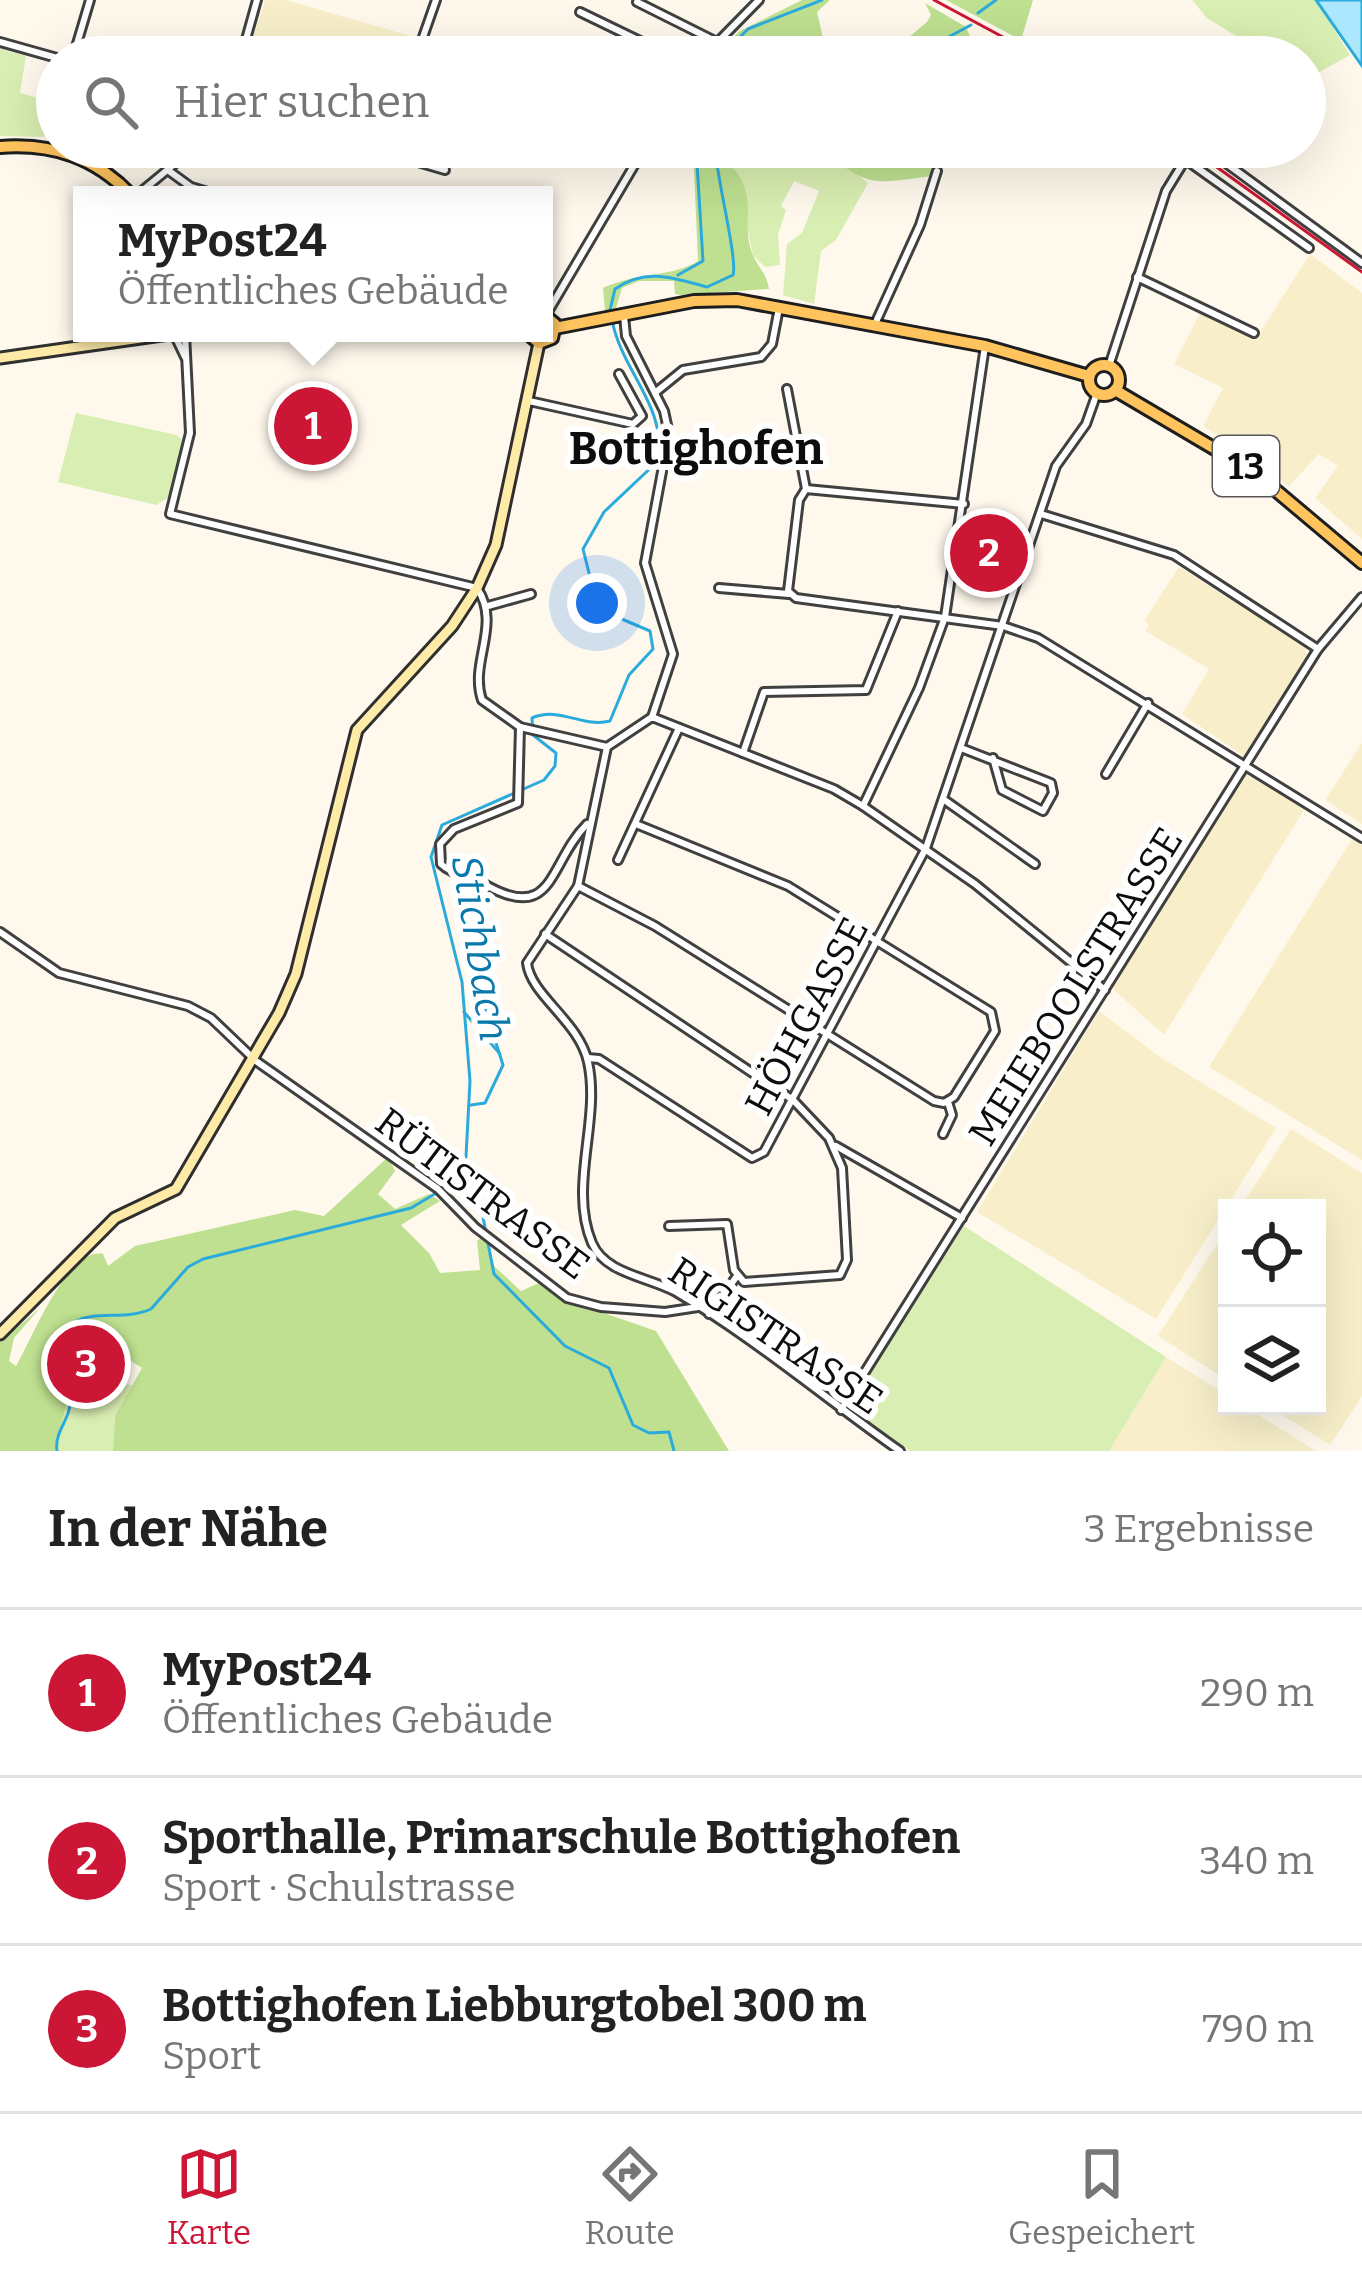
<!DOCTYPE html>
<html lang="de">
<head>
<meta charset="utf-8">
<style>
	:root { --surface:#fff; --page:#f6f6f6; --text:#222; --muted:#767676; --line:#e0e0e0; --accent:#cc1635 }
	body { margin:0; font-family:Bitter,serif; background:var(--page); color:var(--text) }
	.controls { position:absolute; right:36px; bottom:36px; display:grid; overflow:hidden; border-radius:0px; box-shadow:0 12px 48px #0002 }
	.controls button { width:108px; height:108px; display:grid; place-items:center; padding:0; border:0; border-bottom:3px solid var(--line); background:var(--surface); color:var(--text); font:60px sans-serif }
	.you { position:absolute; left:597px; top:603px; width:42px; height:42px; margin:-30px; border:9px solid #fff; border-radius:50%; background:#1a73e8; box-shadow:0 0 0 18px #1a73e833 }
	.badge { display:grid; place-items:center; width:78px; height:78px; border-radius:50%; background:var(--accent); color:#fff; font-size:39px; font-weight:700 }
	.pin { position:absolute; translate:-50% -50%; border:6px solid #fff; box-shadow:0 3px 12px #0006 }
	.popup { position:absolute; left:73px; top:186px; width:480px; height:156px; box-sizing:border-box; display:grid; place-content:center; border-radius:0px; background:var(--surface); filter:drop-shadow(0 3px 9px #0005); font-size:39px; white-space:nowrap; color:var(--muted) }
	.popup b { font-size:45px; color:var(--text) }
	.popup::after { content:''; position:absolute; left:50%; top:100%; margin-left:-24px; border:24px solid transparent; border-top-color:var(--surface) }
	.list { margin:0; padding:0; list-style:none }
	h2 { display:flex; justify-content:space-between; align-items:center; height:156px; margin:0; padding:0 48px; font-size:51px }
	h2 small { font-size:39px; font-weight:400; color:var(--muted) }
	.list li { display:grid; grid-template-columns:78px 1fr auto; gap:36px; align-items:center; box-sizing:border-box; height:168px; padding:0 48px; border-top:3px solid var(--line) }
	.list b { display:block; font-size:45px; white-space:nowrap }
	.list p { margin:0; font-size:39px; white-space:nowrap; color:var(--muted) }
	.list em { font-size:39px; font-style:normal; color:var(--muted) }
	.icon { flex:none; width:66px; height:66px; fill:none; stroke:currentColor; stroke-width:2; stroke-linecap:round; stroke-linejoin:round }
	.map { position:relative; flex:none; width:1362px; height:1451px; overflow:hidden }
	.search { position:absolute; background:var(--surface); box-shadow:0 12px 48px #0002; left:36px; right:36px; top:36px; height:132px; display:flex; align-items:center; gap:30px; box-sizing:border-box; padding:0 42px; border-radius:66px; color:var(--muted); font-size:45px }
	.sheet { height:660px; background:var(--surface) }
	nav { display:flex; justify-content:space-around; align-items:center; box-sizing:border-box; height:168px; border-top:3px solid var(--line); background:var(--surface); font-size:33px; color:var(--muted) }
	nav a { display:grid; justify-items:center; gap:6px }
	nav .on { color:var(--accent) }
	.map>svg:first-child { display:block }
	.farmland { fill:#f8efca }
	.green { fill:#d9eeb2 }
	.forest { fill:#bee090 }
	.water { fill:#ace8fd; stroke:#2babdc; stroke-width:3 }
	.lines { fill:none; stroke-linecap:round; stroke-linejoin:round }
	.stream { stroke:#2babdc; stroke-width:3 }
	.street-casing { stroke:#404040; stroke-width:12 }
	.secondary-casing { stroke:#2f2f2f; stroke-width:15 }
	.primary-casing { stroke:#1e1e1e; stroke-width:16 }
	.street { stroke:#fff; stroke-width:6 }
	.secondary { stroke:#ffeba8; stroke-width:9 }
	.primary { stroke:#ffc45d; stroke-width:10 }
	.rail { stroke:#cc1635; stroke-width:3 }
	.labels { text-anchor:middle; stroke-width:12; stroke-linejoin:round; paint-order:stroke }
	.shield { fill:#fff; stroke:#565656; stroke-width:3 }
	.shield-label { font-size:36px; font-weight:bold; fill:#0d0d0d }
	.street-label { font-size:39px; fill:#0d0d0d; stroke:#fff }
	.water-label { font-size:42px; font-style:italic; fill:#0979ac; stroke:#fff }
	.quarter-label { font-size:45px; font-weight:bold; fill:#0d0d0d; stroke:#fff }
</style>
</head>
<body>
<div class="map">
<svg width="1362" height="1451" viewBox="0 0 1362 1451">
	<rect width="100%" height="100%" fill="#fff9ed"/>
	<g class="farmland">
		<polygon points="265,0 286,0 418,38 411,57 291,57 251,45"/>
		<polygon points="1310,254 1362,293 1362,539 1315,498 1338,466 1319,454 1289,486 1203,426 1223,388 1174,364 1200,313 1255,340"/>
		<polygon points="1179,567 1305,646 1306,658 1244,756 1182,714 1209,669 1145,631 1149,625 1144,621"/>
		<polygon points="1362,743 1362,824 1325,800"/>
		<polygon points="1245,774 1306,807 1164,1035 1112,988"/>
		<polygon points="1352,839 1362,845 1362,1160 1209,1067"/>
		<polygon points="1099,1011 1163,1059 1276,1128 1156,1319 977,1212"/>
		<polygon points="1291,1129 1362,1173 1362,1396 1330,1445 1268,1406 1317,1406 1317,1208 1240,1208"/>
		<polygon points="1227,1229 1227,1380 1158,1336"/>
		<polygon points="1166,1357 1227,1395 1227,1406 1244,1406 1316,1451 1109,1451"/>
	</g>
	<g class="green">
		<polygon points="1192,0 1316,0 1350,55 1305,80 1305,57 1251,57 1255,48 1207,18"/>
		<polygon points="0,49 26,56 20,93 53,102 44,137 0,136"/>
		<polygon points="730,147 822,147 868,183 836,240 821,251 814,304 783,295 787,244 802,233 819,191 794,181 781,206 786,210 778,235 780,265 765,267 753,255"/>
		<polygon points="76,413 177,435 184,442 168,498 156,505 58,482"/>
		<polygon points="964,1226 1166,1357 1109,1451 910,1451 847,1408"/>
		<polygon points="59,1372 102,1374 102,1381 133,1385 115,1416 113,1451 55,1451 66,1405"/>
	</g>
	<g class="forest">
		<polygon points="802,0 830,0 817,12 823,38 842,57 713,57 740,31"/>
		<polygon points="946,0 1033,0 1021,40"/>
		<polygon points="925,3 966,27 974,46 957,43 925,57 885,57 927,22 931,15"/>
		<path d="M693 147H730V164C761 197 739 223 753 255 759 269 766 272 769 289L680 295 675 294 674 281H639L622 288 616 308 605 311 603 288C636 272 674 277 698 261Z"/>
		<path d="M822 147H941L932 176C877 183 866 190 822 147Z"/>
		<path d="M388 1157 395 1171 378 1194 395 1209 429 1194 440 1201 401 1225 429 1253 440 1273 480 1270 477 1241 484 1235 494 1266 521 1291 539 1283 575 1303 656 1331 729 1451H113L115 1416 142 1368 113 1349 78 1336 71 1344H53L52 1363 66 1405 55 1451H0V1342L40 1308 14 1338 9 1361 16 1366C32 1339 68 1246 103 1254L108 1266 135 1246 295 1210 324 1216Z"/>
	</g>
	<polygon class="water" points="1316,0 1362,0 1362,66"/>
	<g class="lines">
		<g class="stream">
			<polyline points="978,13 996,0"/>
			<polyline points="720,57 748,29 822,0"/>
			<polyline points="746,57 790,46 823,57"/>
			<polyline points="911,57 971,25"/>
			<polyline points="862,147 871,159 901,157 903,147"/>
			<polyline points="678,275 703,261 696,147"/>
			<path d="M610 310 615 289C646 267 674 278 707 287L733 275C738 260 716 175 715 147"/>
			<path d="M612 320C622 372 665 403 659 460L604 512 583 549 598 609 650 631 653 649 629 675 610 721C582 728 560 706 532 718L533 735 556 753 555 766 544 780 442 825 431 857 462 982 470 1081 465 1175 481 1207 494 1274 565 1346 609 1368 633 1425 649 1433 669 1432 674 1451"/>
			<polyline points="464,1012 500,1054"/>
			<polyline points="471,1105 485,1103 503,1065 484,1005 483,927"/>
			<path d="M57 1451C54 1430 72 1419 70 1398 69 1385 61 1375 61 1361 59 1295 114 1326 151 1309L188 1267 203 1259 411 1208 463 1177"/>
		</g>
		<defs>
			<g id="street">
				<polyline points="637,2 715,41"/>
				<polyline points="580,12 673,57"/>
				<polyline points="0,42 57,58"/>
				<polyline points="73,57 90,0"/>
				<polyline points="241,57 257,0"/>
				<polyline points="416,57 436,0"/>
				<polyline points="703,57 759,0"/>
				<polyline points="1247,57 1253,48"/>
				<polyline points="367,147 445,170"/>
				<polyline points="1168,147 1309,248"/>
				<polyline points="1204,147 1362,263"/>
				<polyline points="169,171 191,187 218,195"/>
				<polyline points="137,195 195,147"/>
				<polyline points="1137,277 1254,333"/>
				<polyline points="546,315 645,147"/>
				<polyline points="624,316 626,336 664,411 669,434 645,563 673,654 652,717"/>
				<polyline points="875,324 920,225 937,171"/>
				<path d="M185 334 190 433 170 514 477 588C502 625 469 662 482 700L520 727 607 747"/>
				<polyline points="175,336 185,357"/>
				<polyline points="1109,366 1166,191 1193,147"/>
				<polyline points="787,389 806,489"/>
				<polyline points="656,392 683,370 761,357 772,344 778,313"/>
				<polyline points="529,401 633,424 642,416 619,374"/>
				<polyline points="964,504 806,489 799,500 788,591 796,598 1003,626 1038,638 1362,838"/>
				<polyline points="1041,514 1174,555 1318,649"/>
				<polyline points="719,588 789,594"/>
				<polyline points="488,606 531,594"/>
				<path d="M520 727 518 803 454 829 440 844 441 864C452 875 470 876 484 884 555 925 548 863 587 824"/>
				<polyline points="961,748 1051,783 1053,793 1043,811 1002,790 993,758"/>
				<polyline points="743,753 764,692 866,690 898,611"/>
				<polyline points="1106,774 1148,703"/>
				<polyline points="943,799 1035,864"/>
				<polyline points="863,806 919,688 945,617 985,346"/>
				<polyline points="618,860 679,728"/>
				<polyline points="578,886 655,926 934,1101 944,1103 954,1097 995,1031 991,1012 788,886 636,824"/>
				<polyline points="0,932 59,973 188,1006 211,1018 256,1061 438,1189 475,1227 567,1298 601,1307 665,1312 698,1307"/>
				<polyline points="545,934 793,1100 829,1138 842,1168 847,1260 840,1275 744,1282 734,1270 727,1224 669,1226"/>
				<polyline points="588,1058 599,1059 752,1158 764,1152 926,848 1056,466 1086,424 1097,393"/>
				<polyline points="943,1134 952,1115 948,1102"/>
				<polyline points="836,1146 962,1218"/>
				<polyline points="709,1314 737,1276"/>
				<polyline points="841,1410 1318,649 1362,597"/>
				<path d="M900 1451C826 1399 754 1338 676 1292 649 1277 605 1274 592 1243 568 1186 601 1121 588 1062 579 1021 531 996 527 963L578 886 607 747 652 717 834 789 863 806 975 884 1105 990"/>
			</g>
			<g id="secondary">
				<polyline points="0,358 169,334"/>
				<polyline points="0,1334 115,1218 176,1189 279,1013 296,974 357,730 452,626 477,588 496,545 539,343"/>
			</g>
			<g id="primary">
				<path d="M0 147C52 143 95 157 131 195"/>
				<polyline points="555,328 694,301 737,300 985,346 1089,376"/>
				<polyline points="169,333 186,333"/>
				<polyline points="527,333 539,343 552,338 555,324 544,315"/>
				<circle cx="1104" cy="380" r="15"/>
				<polyline points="1115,390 1254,472 1362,563"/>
			</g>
		</defs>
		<use href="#street" class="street-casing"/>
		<use href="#secondary" class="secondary-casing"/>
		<use href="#primary" class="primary-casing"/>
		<use href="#street" class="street"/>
		<use href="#secondary" class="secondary"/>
		<use href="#primary" class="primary"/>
		<g class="rail">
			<polyline points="934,0 1040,57"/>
			<polyline points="1189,147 1362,272"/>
		</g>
	</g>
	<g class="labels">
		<rect class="shield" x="1213" y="436" width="66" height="60" rx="9"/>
		<g class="shield-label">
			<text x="1246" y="479">13</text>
		</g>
		<g class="street-label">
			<text transform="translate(1075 986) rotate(-58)" y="14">MEIEBOOLSTRASSE</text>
			<text transform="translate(806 1016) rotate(-62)" y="14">HÖHGASSE</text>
			<text transform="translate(483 1193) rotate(37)" y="14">RÜTISTRASSE</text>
			<text transform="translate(776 1335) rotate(34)" y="14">RIGISTRASSE</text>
		</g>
		<g class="water-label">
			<text transform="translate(481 948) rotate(81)" y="15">Stichbach</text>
		</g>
		<g class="quarter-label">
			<text x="696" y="464">Bottighofen</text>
		</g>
	</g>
</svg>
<div class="controls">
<button><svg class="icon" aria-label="locate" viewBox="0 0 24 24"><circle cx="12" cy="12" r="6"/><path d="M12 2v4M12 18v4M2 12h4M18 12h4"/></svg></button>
<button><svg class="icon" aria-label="layers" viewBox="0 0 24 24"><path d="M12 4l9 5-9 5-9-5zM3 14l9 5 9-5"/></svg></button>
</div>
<div class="you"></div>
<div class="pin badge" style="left:313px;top:426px">1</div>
<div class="popup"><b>MyPost24</b>Öffentliches Gebäude</div>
<div class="pin badge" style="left:989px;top:553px">2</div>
<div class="pin badge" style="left:86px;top:1364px">3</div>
<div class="search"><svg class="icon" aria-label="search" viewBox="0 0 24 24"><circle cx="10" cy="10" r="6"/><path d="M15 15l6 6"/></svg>Hier suchen</div>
</div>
<section class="sheet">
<h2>In der Nähe<small>3 Ergebnisse</small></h2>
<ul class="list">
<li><span class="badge">1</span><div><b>MyPost24</b><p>Öffentliches Gebäude</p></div><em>290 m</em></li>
<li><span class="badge">2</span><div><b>Sporthalle, Primarschule Bottighofen</b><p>Sport · Schulstrasse</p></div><em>340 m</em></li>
<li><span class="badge">3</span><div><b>Bottighofen Liebburgtobel 300 m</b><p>Sport</p></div><em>790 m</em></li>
</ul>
</section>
<nav>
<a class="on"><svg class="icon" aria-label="map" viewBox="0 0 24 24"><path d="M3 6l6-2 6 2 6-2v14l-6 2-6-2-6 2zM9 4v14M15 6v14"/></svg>Karte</a>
<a><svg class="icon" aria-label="directions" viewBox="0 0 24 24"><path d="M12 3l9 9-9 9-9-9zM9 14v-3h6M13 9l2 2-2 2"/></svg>Route</a>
<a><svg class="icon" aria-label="saved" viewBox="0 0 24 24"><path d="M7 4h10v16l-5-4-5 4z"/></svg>Gespeichert</a>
</nav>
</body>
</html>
